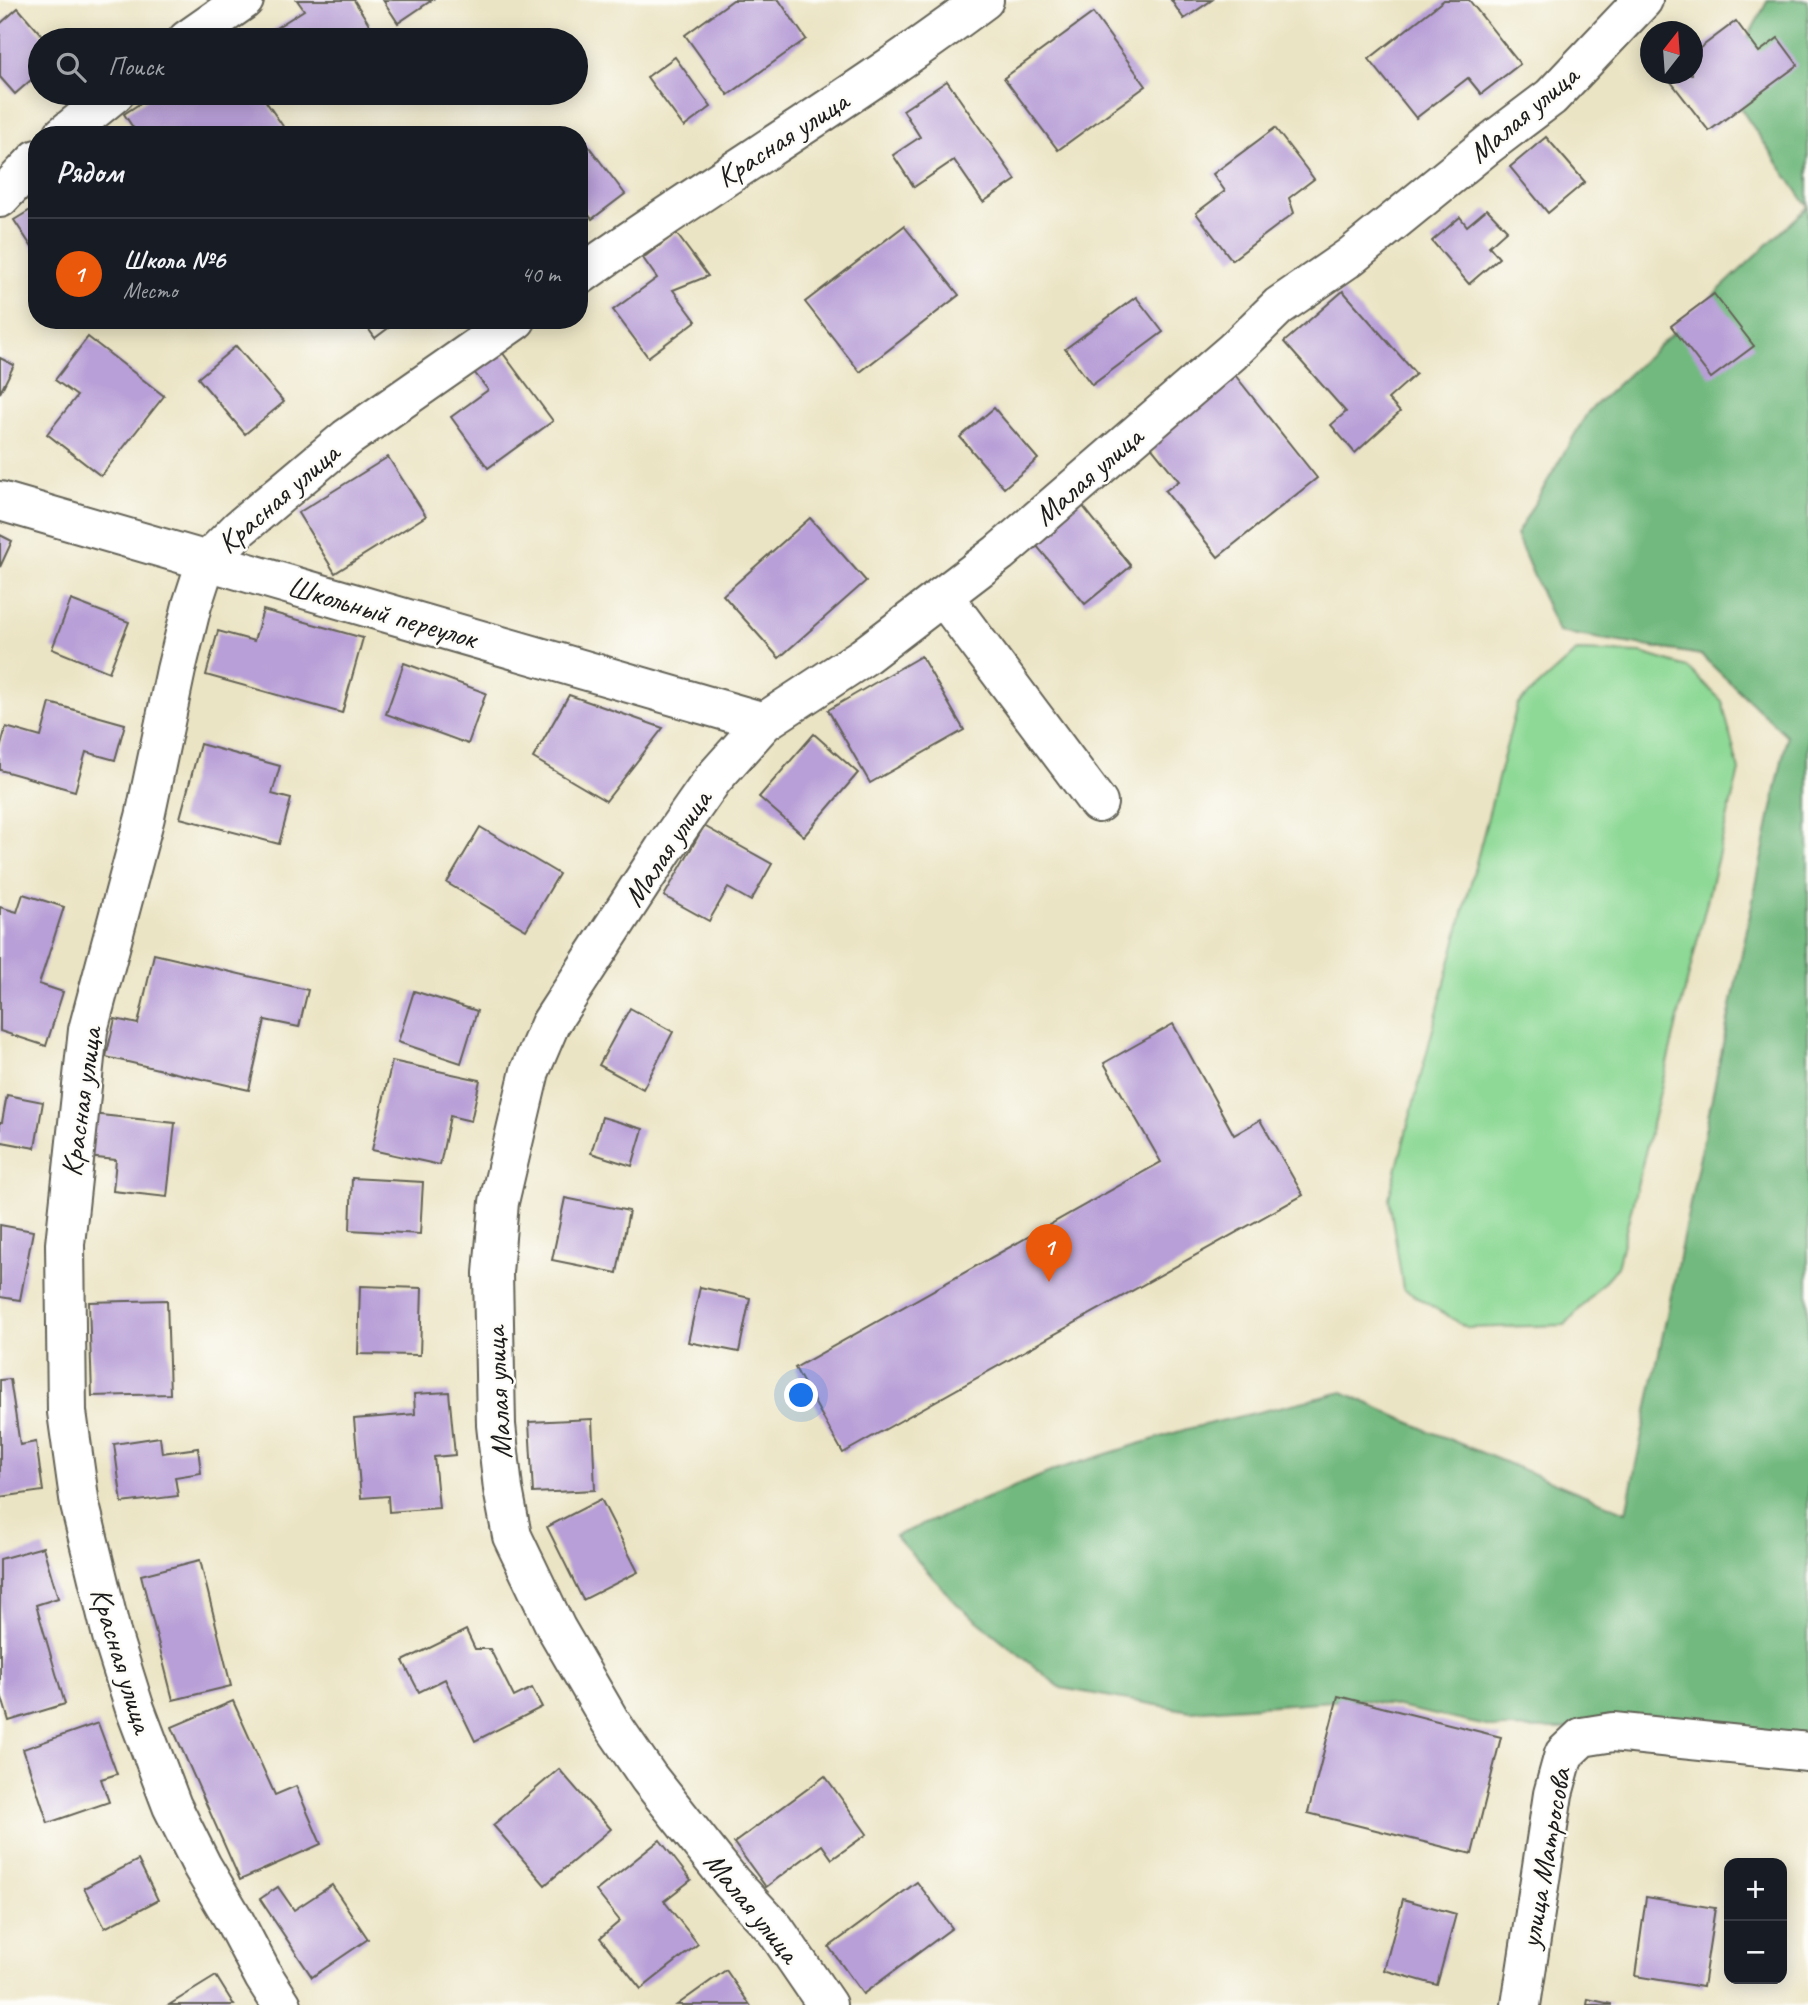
<!DOCTYPE html>
<html lang="ru">
<head>
<meta charset="utf-8">
<style>
	:root { --surface:#171b24; --page:#242831; --text:#f1f3f6; --muted:#9ea1a6; --line:#363941; --accent:#ea580c }
	body { margin:0; font-family:Caveat,sans-serif; background:var(--page); color:var(--text) }
	.controls { position:absolute; right:21px; bottom:21px; display:grid; overflow:hidden; border-radius:14px; box-shadow:0 4px 18px #0003 }
	.controls button { width:63px; height:63px; display:grid; place-items:center; padding:0; border:0; border-bottom:2px solid var(--line); background:var(--surface); color:var(--text); font:35px sans-serif }
	.compass { position:absolute; left:1640px; top:21px; width:63px; height:63px; border-radius:50%; background:var(--surface); box-shadow:0 4px 18px #0003; rotate:17deg }
	.you { position:absolute; left:802px; top:1396px; width:24px; height:24px; margin:-18px; border:5px solid #fff; border-radius:50%; background:#1a73e8; box-shadow:0 0 0 10px #1a73e833 }
	.badge { display:grid; place-items:center; width:46px; height:46px; border-radius:50%; background:var(--accent); color:#fff; font-size:23px; font-weight:700 }
	.pin { position:absolute; translate:-50% -58px; filter:drop-shadow(0 2px 4px #0008) }
	.pin::after { content:''; position:absolute; top:37px; width:24px; height:21px; background:inherit; clip-path:polygon(0 0,100% 0,50% 100%) }
	.list { margin:0; padding:0; list-style:none }
	h2 { display:flex; justify-content:space-between; align-items:center; height:91px; margin:0; padding:0 28px; font-size:30px }
	h2 small { font-size:23px; font-weight:400; color:var(--muted) }
	.list li { display:grid; grid-template-columns:46px 1fr auto; gap:21px; align-items:center; box-sizing:border-box; height:112px; padding:0 28px; border-top:2px solid var(--line) }
	.list b { display:block; font-size:26px; white-space:nowrap }
	.list p { margin:0; font-size:23px; white-space:nowrap; color:var(--muted) }
	.list em { font-size:23px; font-style:normal; color:var(--muted) }
	.icon { flex:none; width:38px; height:38px; fill:none; stroke:currentColor; stroke-width:2; stroke-linecap:round; stroke-linejoin:round }
	.map { position:relative; flex:none; width:1808px; height:2005px; overflow:hidden }
	.search { position:absolute; background:var(--surface); box-shadow:0 4px 18px #0003; left:28px; top:28px; width:560px; height:77px; display:flex; align-items:center; gap:18px; box-sizing:border-box; padding:0 24px; border-radius:38px; color:var(--muted); font-size:26px }
	.panel { position:absolute; background:var(--surface); box-shadow:0 4px 18px #0003; left:28px; top:126px; width:560px; height:203px; border-radius:28px }
	.map>svg:first-child { display:block }
	.green { fill:#8ed996; stroke:#557a59; stroke-width:2 }
	.forest { fill:#72b97f; stroke:#476a4e; stroke-width:2 }
	.building { fill:#b89fd7 }
	.lines { fill:none; stroke-linecap:round; stroke-linejoin:round }
	.minor-casing { stroke:#646257; stroke-width:42 }
	.minor { stroke:#fff; stroke-width:38 }
	.labels { text-anchor:middle; stroke-width:5; stroke-linejoin:round; paint-order:stroke }
	.street-label { font-size:30px; fill:#1c1c1c; stroke:#fdfcf7 }
</style>
</head>
<body>
<div class="map">
<svg width="1808" height="2005" viewBox="0 0 1808 2005">
	<rect width="100%" height="100%" fill="#fdfcf7"/>
	<filter id="ink" filterUnits="userSpaceOnUse"><feTurbulence type="fractalNoise" baseFrequency=".0143" numOctaves="2"/><feDisplacementMap in="SourceGraphic" scale="14" xChannelSelector="R" yChannelSelector="G"/><feConvolveMatrix kernelMatrix="1 2 1 2 8 2 1 2 1" color-interpolation-filters="sRGB"/></filter>
	<filter id="wash" filterUnits="userSpaceOnUse"><feTurbulence type="fractalNoise" baseFrequency=".00686" numOctaves="4" result="noise"/><feDisplacementMap in="SourceGraphic" scale="28" xChannelSelector="R" yChannelSelector="G"/><feGaussianBlur stdDeviation="1.57" result="paint"/><feColorMatrix in="noise" values="0 0 0 0 0 0 0 0 0 0 0 0 0 0 0 0 0 1.4 0 .05"/><feComposite in="paint" operator="in"/></filter>
	<g filter="url(#wash)">
		<rect width="100%" height="100%" fill="#ebe4c4"/>
		<polygon class="green" points="1577,651 1641,653 1687,667 1722,701 1739,771 1617,1267 1565,1325 1468,1328 1403,1289 1389,1198 1517,705"/>
		<polygon class="forest" points="1768,0 1808,0 1808,1738 1747,1732 1496,1728 1360,1699 1190,1711 1061,1688 959,1606 895,1536 1055,1470 1187,1429 1343,1392 1429,1431 1626,1512 1787,736 1701,655 1558,632 1516,535 1588,412 1808,207 1723,83"/>
		<g id="blocks">
			<g class="building">
				<polygon points="297,0 354,0 379,40 257,40 304,10"/>
				<polygon points="383,0 432,0 398,23"/>
				<polygon points="733,0 779,0 806,39 728,95 685,35"/>
				<polygon points="1171,0 1212,0 1184,19"/>
				<polygon points="1444,0 1469,0 1520,64 1481,94 1468,78 1416,118 1369,59"/>
				<polygon points="18,8 46,40 40,40 40,72 15,94 0,77 0,24"/>
				<polygon points="1093,13 1146,86 1058,150 1004,78"/>
				<polygon points="1736,21 1759,52 1778,38 1798,65 1709,131 1665,74 1692,74 1692,54"/>
				<polygon points="675,57 711,107 684,127 647,77"/>
				<polygon points="947,81 1016,180 983,202 954,160 914,187 893,155 920,137 903,110"/>
				<polygon points="156,93 260,93 289,135 138,135 124,114"/>
				<polygon points="1275,128 1314,179 1289,198 1294,213 1232,260 1196,213 1225,191 1213,174"/>
				<polygon points="577,131 625,194 592,219 579,202 579,135 572,135"/>
				<polygon points="1546,137 1585,182 1548,213 1510,167"/>
				<polygon points="37,206 37,255 14,220"/>
				<polygon points="1487,209 1507,230 1489,246 1499,258 1469,284 1432,241 1460,217 1467,226"/>
				<polygon points="904,226 959,295 860,372 805,302"/>
				<polygon points="676,233 708,276 673,290 696,321 648,357 613,310 657,278 643,258"/>
				<polygon points="1343,291 1416,374 1388,399 1400,412 1355,453 1331,425 1346,412 1284,342"/>
				<polygon points="1714,294 1754,346 1711,378 1671,326"/>
				<polygon points="1136,297 1163,332 1092,385 1065,349"/>
				<polygon points="362,320 399,320 375,338"/>
				<polygon points="88,337 164,396 101,476 47,434 77,396 55,380"/>
				<polygon points="236,346 284,402 245,434 198,378"/>
				<polygon points="502,352 553,421 488,468 451,417 488,390 474,372"/>
				<polygon points="0,358 14,365 0,393"/>
				<polygon points="1235,375 1317,478 1218,557 1165,491 1179,481 1149,444"/>
				<polygon points="994,408 1038,459 1004,488 960,437"/>
				<polygon points="388,457 426,516 335,573 298,513"/>
				<polygon points="1078,500 1131,566 1085,604 1031,539"/>
				<polygon points="810,518 866,581 779,658 723,595"/>
				<polygon points="0,535 12,541 0,567"/>
				<polygon points="71,600 129,622 109,672 52,649"/>
				<polygon points="263,610 363,638 342,713 206,675 218,631 254,641"/>
				<polygon points="921,656 964,730 870,783 828,710"/>
				<polygon points="404,663 486,693 468,744 386,714"/>
				<polygon points="569,695 663,728 606,801 533,758"/>
				<polygon points="50,703 125,724 115,760 86,752 75,791 0,770 0,749 6,727 41,737"/>
				<polygon points="814,734 858,773 804,836 759,797"/>
				<polygon points="200,744 280,766 272,794 291,799 279,844 180,818"/>
				<polygon points="704,826 772,864 751,901 728,888 709,921 664,896"/>
				<polygon points="480,827 559,874 526,930 447,883"/>
				<polygon points="23,894 64,907 39,984 63,992 46,1046 0,1031 0,907 17,912"/>
				<polygon points="154,954 308,990 299,1027 265,1020 249,1090 106,1057 115,1019 138,1024"/>
				<polygon points="414,991 477,1011 461,1063 398,1042"/>
				<polygon points="630,1008 673,1032 643,1089 599,1065"/>
				<polygon points="1173,1024 1234,1135 1260,1120 1303,1195 843,1453 795,1368 1161,1162 1104,1063"/>
				<polygon points="392,1061 480,1080 471,1121 450,1116 440,1165 372,1150"/>
				<polygon points="7,1095 43,1102 35,1148 2,1142 0,1148 0,1122 2,1122"/>
				<polygon points="91,1114 175,1123 167,1197 113,1191 116,1160 87,1157"/>
				<polygon points="602,1117 643,1129 632,1166 591,1153"/>
				<polygon points="352,1178 423,1182 420,1234 350,1230"/>
				<polygon points="565,1198 629,1211 617,1273 552,1260"/>
				<polygon points="0,1225 33,1231 20,1300 0,1297"/>
				<polygon points="360,1286 422,1288 420,1355 358,1354"/>
				<polygon points="700,1287 750,1298 739,1352 688,1342"/>
				<polygon points="167,1300 170,1394 92,1396 89,1302"/>
				<polygon points="10,1379 20,1445 36,1442 43,1491 0,1497 0,1380"/>
				<polygon points="449,1392 455,1455 434,1457 439,1508 389,1512 388,1496 361,1498 354,1419 415,1414 414,1394"/>
				<polygon points="592,1419 595,1490 533,1493 529,1422"/>
				<polygon points="160,1437 162,1453 198,1448 201,1473 175,1477 178,1496 122,1503 114,1444"/>
				<polygon points="601,1499 638,1572 583,1600 547,1527"/>
				<polygon points="43,1547 58,1598 36,1605 65,1704 9,1721 0,1691 0,1559"/>
				<polygon points="200,1560 231,1686 173,1700 141,1575"/>
				<polygon points="466,1630 475,1649 490,1649 514,1697 532,1688 542,1707 475,1741 445,1679 419,1692 403,1661"/>
				<polygon points="1338,1696 1501,1737 1472,1854 1308,1813"/>
				<polygon points="233,1701 275,1795 296,1786 321,1844 240,1880 172,1727"/>
				<polygon points="98,1723 117,1774 101,1779 109,1802 48,1823 23,1749"/>
				<polygon points="559,1769 611,1829 545,1885 493,1825"/>
				<polygon points="825,1776 867,1834 832,1859 822,1845 766,1887 734,1843"/>
				<polygon points="660,1840 691,1880 664,1901 698,1944 641,1989 600,1938 620,1921 596,1891"/>
				<polygon points="138,1860 158,1900 105,1928 84,1888"/>
				<polygon points="917,1882 952,1928 863,1994 829,1947"/>
				<polygon points="332,1885 368,1939 312,1977 260,1899 278,1887 294,1910"/>
				<polygon points="1646,1897 1715,1908 1703,1987 1635,1976"/>
				<polygon points="1403,1899 1456,1914 1437,1985 1384,1970"/>
				<polygon points="726,1970 750,2005 677,2005"/>
				<polygon points="216,1976 234,2005 169,2005"/>
				<polygon points="1588,1999 1611,2004 1611,2005 1587,2005"/>
			</g>
		</g>
	</g>
	<g filter="url(#ink)">
		<use href="#blocks" fill-opacity="0" stroke="#646257" stroke-width="2"/>
		<g class="lines">
			<defs>
				<g id="minor">
					<polyline points="187,40 244,0"/>
					<polyline points="63,135 115,93"/>
					<polyline points="0,198 37,159"/>
					<path d="M579 276C713 181 853 98 984 0"/>
					<polyline points="0,501 764,722"/>
					<polyline points="943,596 1098,803"/>
					<polyline points="282,2005 264,1977 234,1920 202,1866 172,1806 134,1706 112,1636 80,1505 67,1412 65,1244 88,1030 145,817 176,670 192,605 206,562 240,528 347,438 516,320"/>
					<polyline points="827,2005 775,1929 732,1883 649,1778 610,1721 556,1628 512,1536 503,1489 496,1425 493,1273 499,1202 530,1071 550,1024 664,849 713,779 764,722 863,657 999,553 1232,352 1279,306 1350,257 1489,144 1551,97 1643,0"/>
					<polyline points="1521,2005 1553,1794 1564,1754 1582,1737 1613,1732 1808,1752"/>
				</g>
			</defs>
			<use href="#minor" class="minor-casing"/>
			<use href="#minor" class="minor"/>
		</g>
	</g>
	<g class="labels">
		<g class="street-label">
			<text transform="translate(1523 114) rotate(-40)" y="10">Малая улица</text>
			<text transform="translate(782 139) rotate(-33)" y="10">Красная улица</text>
			<text transform="translate(1088 476) rotate(-41)" y="10">Малая улица</text>
			<text transform="translate(278 498) rotate(-41)" y="10">Красная улица</text>
			<text transform="translate(382 612) rotate(16)" y="10">Школьный переулок</text>
			<text transform="translate(667 848) rotate(-56)" y="10">Малая улица</text>
			<text transform="translate(81 1102) rotate(-82)" y="10">Красная улица</text>
			<text transform="translate(498 1393) rotate(-93)" y="10">Малая улица</text>
			<text transform="translate(122 1660) rotate(73)" y="10">Красная улица</text>
			<text transform="translate(1545 1858) rotate(-80)" y="10">улица Матросова</text>
			<text transform="translate(752 1907) rotate(51)" y="10">Малая улица</text>
		</g>
	</g>
</svg>
<div class="controls">
<button>+</button>
<button>−</button>
</div>
<svg class="compass" viewBox="-18 -18 36 36"><path d="M0-13l5 13h-10z" fill="#e53935"/><path d="M0 13l5-13h-10z" fill="#9ea1a6"/></svg>
<div class="you"></div>
<div class="pin badge" style="left:1049px;top:1282px">1</div>
<div class="search"><svg class="icon" aria-label="search" viewBox="0 0 24 24"><circle cx="10" cy="10" r="6"/><path d="M15 15l6 6"/></svg>Поиск</div>
<section class="panel">
<h2>Рядом<small></small></h2>
<ul class="list">
<li><span class="badge">1</span><div><b>Школа №6</b><p>Место</p></div><em>40 m</em></li>
</ul>
</section>
</div>
</body>
</html>
